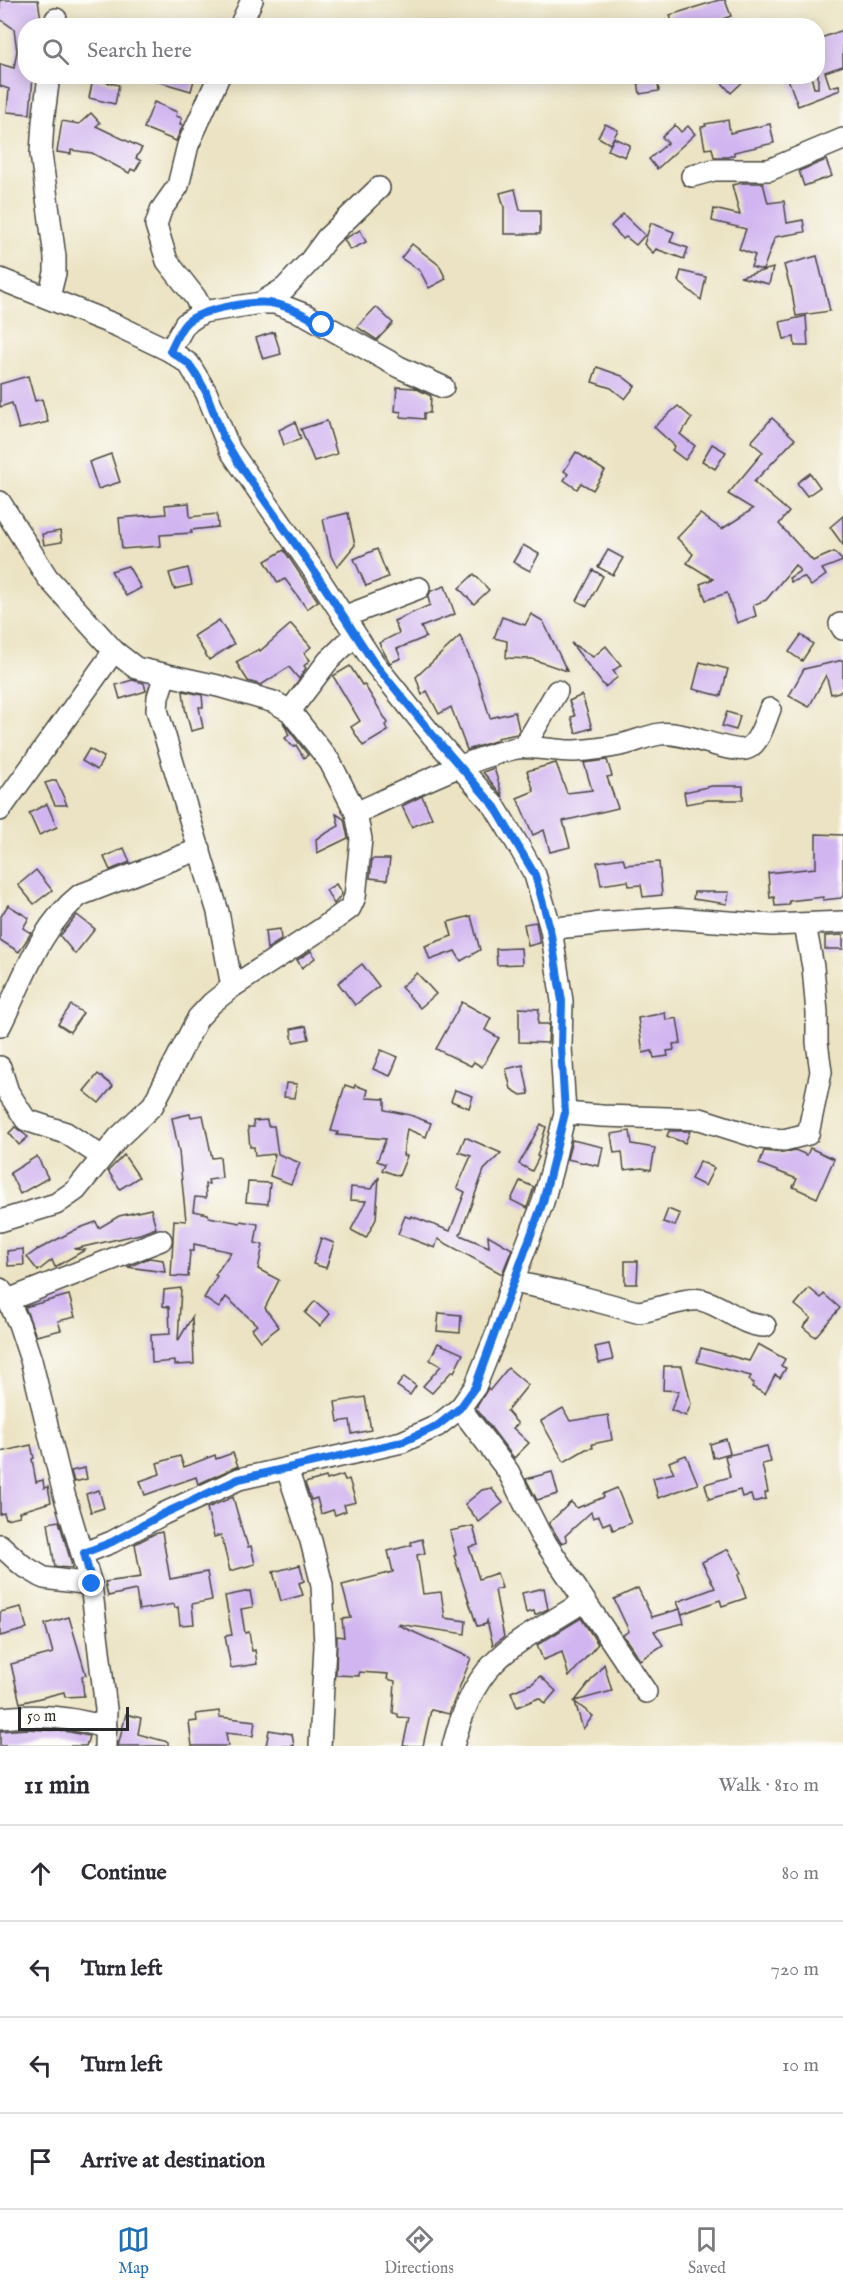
<!DOCTYPE html>
<html lang="en">
<head>
<meta charset="utf-8">
<style>
	:root { --surface:#fff; --page:#f2f2f3; --text:#2b2b33; --muted:#7c7c81; --line:#e1e1e2; --accent:#1f6fb2 }
	body { margin:0; font-family:"IM FELL English",serif; background:var(--page); color:var(--text) }
	.scale { position:absolute; left:18px; bottom:15px; width:111px; box-sizing:border-box; padding-left:6px; border:3px solid #2b2b2b; border-top:0; font-size:16px; line-height:21px; white-space:nowrap; color:#2b2b2b; -webkit-text-stroke:4px #fdfcf7; paint-order:stroke }
	.stop { position:absolute; width:18px; height:18px; margin:-14px; border:4px solid #1a73e8; border-radius:50%; background:#fff }
	.stop.end { background:#1a73e8; border-color:#fff; box-shadow:0 2px 6px #0008 }
	.list { margin:0; padding:0; list-style:none }
	h2 { display:flex; justify-content:space-between; align-items:center; height:78px; margin:0; padding:0 24px; font-size:26px }
	h2 small { font-size:20px; font-weight:400; color:var(--muted) }
	.list li { display:grid; grid-template-columns:39px 1fr auto; gap:18px; align-items:center; box-sizing:border-box; height:96px; padding:0 24px; border-top:2px solid var(--line) }
	.list b { display:block; font-size:22px; white-space:nowrap }
	.list em { font-size:20px; font-style:normal; color:var(--muted) }
	.icon { flex:none; width:33px; height:33px; fill:none; stroke:currentColor; stroke-width:2; stroke-linecap:round; stroke-linejoin:round }
	.map { position:relative; flex:none; width:843px; height:1746px; overflow:hidden }
	.search { position:absolute; background:var(--surface); box-shadow:0 3px 15px #0003; left:18px; right:18px; top:18px; height:66px; display:flex; align-items:center; gap:15px; box-sizing:border-box; padding:0 21px; border-radius:24px; color:var(--muted); font-size:22px }
	.sheet { height:462px; background:var(--surface) }
	nav { display:flex; justify-content:space-around; align-items:center; box-sizing:border-box; height:84px; border-top:2px solid var(--line); background:var(--surface); font-size:16px; color:var(--muted) }
	nav a { display:grid; justify-items:center; gap:3px }
	nav .on { color:var(--accent) }
	.map>svg:first-child { display:block }
	.building { fill:#d1b5f0 }
	.lines { fill:none; stroke-linecap:round; stroke-linejoin:round }
	.minor-casing { stroke:#484742; stroke-width:24 }
	.minor { stroke:#fff; stroke-width:21 }
	.route { stroke:#1a73e8; stroke-width:8 }
</style>
</head>
<body>
<div class="map">
<svg width="843" height="1746" viewBox="0 0 843 1746">
	<rect width="100%" height="100%" fill="#fdfcf7"/>
	<filter id="ink" filterUnits="userSpaceOnUse"><feTurbulence type="fractalNoise" baseFrequency=".0167" numOctaves="2"/><feDisplacementMap in="SourceGraphic" scale="12" xChannelSelector="R" yChannelSelector="G"/><feConvolveMatrix kernelMatrix="1 2 1 2 8 2 1 2 1" color-interpolation-filters="sRGB"/></filter>
	<filter id="wash" filterUnits="userSpaceOnUse"><feTurbulence type="fractalNoise" baseFrequency=".008" numOctaves="4" result="noise"/><feDisplacementMap in="SourceGraphic" scale="24" xChannelSelector="R" yChannelSelector="G"/><feGaussianBlur stdDeviation="1.35" result="paint"/><feColorMatrix in="noise" values="0 0 0 0 0 0 0 0 0 0 0 0 0 0 0 0 0 1.4 0 .05"/><feComposite in="paint" operator="in"/></filter>
	<g filter="url(#wash)">
		<rect width="100%" height="100%" fill="#ebe3c3"/>
		<g id="blocks">
			<g class="building">
				<polygon points="0,0 38,0 42,26 26,26 26,76 33,76 30,114 7,112 9,89 0,86 0,64 14,68 17,51 14,29 0,19"/>
				<polygon points="719,0 725,0 731,16 703,26 673,26 670,15"/>
				<polygon points="843,30 843,66 825,72 830,87 839,85 840,90 798,106 787,76 811,76 814,88 818,88 818,39"/>
				<polygon points="153,76 195,76 191,91 153,80"/>
				<polygon points="716,76 749,76 731,93"/>
				<polygon points="657,78 659,91 640,94 638,81"/>
				<polygon points="93,79 119,85 115,104 89,98"/>
				<polygon points="154,102 177,112 176,116 182,118 180,124 183,125 176,141 144,128"/>
				<polygon points="91,113 100,123 96,126 142,148 136,158 141,161 135,171 131,169 129,173 92,153 71,150 71,154 57,152 62,121 79,124"/>
				<polygon points="728,120 730,133 770,124 774,143 734,152 734,155 728,157 714,157 712,148 705,149 701,127 706,126 705,124"/>
				<polygon points="605,124 618,130 610,144 598,137"/>
				<polygon points="675,125 681,132 688,126 695,134 657,169 649,159 668,143 662,137"/>
				<polygon points="614,138 630,145 625,157 608,150"/>
				<polygon points="826,160 832,176 804,186 799,171"/>
				<polygon points="742,183 763,183 768,203 784,201 787,223 803,220 805,232 775,237 763,270 751,267 755,255 739,249 746,229 712,221 714,209 740,215 732,185"/>
				<polygon points="515,189 520,210 540,210 540,234 504,234 504,207 500,193"/>
				<polygon points="623,214 645,235 636,245 626,237 623,239 611,226"/>
				<polygon points="651,223 674,232 670,242 688,248 684,259 656,249 653,253 644,244"/>
				<polygon points="360,230 366,242 350,250 344,239"/>
				<polygon points="412,244 439,265 446,279 429,288 420,271 401,258"/>
				<polygon points="817,256 830,311 796,316 791,287 790,287 784,265"/>
				<polygon points="773,268 769,284 740,277"/>
				<polygon points="681,271 706,277 701,300 678,281"/>
				<polygon points="376,307 393,323 377,340 357,327"/>
				<polygon points="806,316 808,346 795,346 794,337 784,339 780,322"/>
				<polygon points="274,332 281,354 263,359 256,338"/>
				<polygon points="597,367 622,376 635,386 625,399 611,388 592,382"/>
				<polygon points="28,376 35,401 42,399 48,422 19,429 12,403 0,407 0,384"/>
				<polygon points="397,387 415,388 431,396 430,413 424,413 424,419 401,417 401,412 395,411"/>
				<polygon points="678,406 692,418 680,434 695,446 685,460 672,450 675,446 654,427"/>
				<polygon points="772,418 795,439 754,482 789,512 779,524 813,561 834,552 843,561 822,569 826,575 811,586 804,577 791,582 789,578 800,571 795,565 766,600 753,605 756,616 737,623 727,593 706,600 700,584 713,579 687,563 693,554 677,538 700,514 722,529 753,509 728,494 763,452 751,442"/>
				<polygon points="327,421 337,454 314,461 301,429"/>
				<polygon points="295,422 301,439 284,445 279,430"/>
				<polygon points="712,444 726,452 715,469 702,461"/>
				<polygon points="576,452 605,471 593,490 581,483 577,489 564,480 568,474 564,471"/>
				<polygon points="111,454 120,482 98,489 89,462"/>
				<polygon points="810,473 820,487 807,496 797,483"/>
				<polygon points="189,503 190,517 217,514 218,527 191,530 192,533 160,535 161,546 122,549 119,518 166,514 165,505"/>
				<polygon points="348,513 355,545 337,567 331,556 323,519"/>
				<polygon points="843,516 843,545 830,527"/>
				<polygon points="60,531 62,542 44,545 42,534"/>
				<polygon points="523,545 539,554 530,571 513,562"/>
				<polygon points="377,549 388,577 366,586 354,559"/>
				<polygon points="284,550 318,601 307,609 285,579 278,583 265,561"/>
				<polygon points="608,550 623,558 613,575 598,567"/>
				<polygon points="128,566 141,588 126,596 111,571"/>
				<polygon points="188,568 192,585 174,589 169,573"/>
				<polygon points="593,570 603,576 587,606 577,601"/>
				<polygon points="474,574 489,590 474,604 459,588"/>
				<polygon points="445,586 455,614 421,627 426,637 397,649 401,658 390,663 379,643 399,633 394,621 430,605 428,597 431,591"/>
				<polygon points="531,614 543,621 567,671 532,659 506,658 507,641 494,638 502,617 525,625"/>
				<polygon points="219,620 234,644 209,660 194,636"/>
				<polygon points="291,624 311,647 304,653 310,660 304,666 306,668 299,679 289,667 261,685 248,681 236,662 259,649 260,651"/>
				<polygon points="801,635 813,644 802,661 789,652"/>
				<polygon points="460,636 477,675 490,718 515,712 519,730 517,734 497,738 498,740 467,750 451,707 439,714 427,691 422,695 416,677"/>
				<polygon points="571,643 593,657 606,646 621,665 613,671 618,677 605,687"/>
				<polygon points="843,660 843,691 831,694 826,675 809,707 789,696 804,669"/>
				<polygon points="700,662 728,669 721,696 693,689"/>
				<polygon points="350,666 362,685 364,684 388,723 385,725 388,731 363,746 351,727 360,721 333,676"/>
				<polygon points="132,680 144,683 146,691 120,699 116,685"/>
				<polygon points="183,691 202,695 203,707 199,707 203,728 191,731 185,708"/>
				<polygon points="582,695 592,728 576,733 571,717 575,716 569,701"/>
				<polygon points="727,712 740,716 736,730 722,726"/>
				<polygon points="283,722 308,755 304,758 296,745 293,747 285,738 289,735"/>
				<polygon points="89,749 104,757 97,770 82,761"/>
				<polygon points="607,760 612,776 607,777 618,808 563,821 570,847 550,852 544,830 533,835 517,798 534,791 527,771 556,763 567,793 592,790 584,763"/>
				<polygon points="494,768 503,797 483,772"/>
				<polygon points="56,780 67,805 55,805 45,783"/>
				<polygon points="743,786 743,800 708,800 686,804 684,792 712,786"/>
				<polygon points="422,796 432,818 412,827 402,806"/>
				<polygon points="47,804 57,827 39,835 29,813"/>
				<polygon points="336,814 344,819 348,838 317,853 316,839 339,826"/>
				<polygon points="816,834 843,835 843,896 841,898 823,900 823,897 789,901 789,905 775,906 774,897 770,898 768,873 816,868"/>
				<polygon points="124,848 130,862 110,870 104,857"/>
				<polygon points="623,858 625,865 659,862 662,895 643,897 641,885 629,886 628,881 601,885 597,862"/>
				<polygon points="372,859 390,859 387,880 370,878"/>
				<polygon points="36,870 52,890 34,904 18,885"/>
				<polygon points="336,884 342,894 334,904 326,890"/>
				<polygon points="694,892 729,892 727,904 693,899"/>
				<polygon points="8,905 29,918 23,928 31,933 19,952 0,940 0,918"/>
				<polygon points="77,915 95,929 75,954 60,936"/>
				<polygon points="471,916 480,950 461,961 455,951 430,960 425,946 452,936 448,922"/>
				<polygon points="536,922 540,943 528,946 524,924"/>
				<polygon points="280,929 281,940 267,949 265,931"/>
				<polygon points="843,935 843,949 825,949 825,936"/>
				<polygon points="521,948 522,964 497,965 496,949"/>
				<polygon points="311,951 315,958 302,968 297,960"/>
				<polygon points="362,964 379,986 355,1005 338,983"/>
				<polygon points="417,973 436,994 420,1008 401,987"/>
				<polygon points="462,1002 491,1018 485,1030 499,1038 482,1067 474,1062 471,1066 436,1049"/>
				<polygon points="71,1005 83,1013 70,1032 58,1024"/>
				<polygon points="519,1008 539,1009 538,1024 549,1024 548,1043 519,1042"/>
				<polygon points="665,1013 666,1020 677,1018 681,1043 673,1044 674,1050 667,1051 668,1056 654,1058 652,1051 643,1053 638,1018"/>
				<polygon points="306,1026 309,1039 293,1042 291,1029"/>
				<polygon points="381,1050 398,1057 390,1076 373,1069"/>
				<polygon points="523,1065 529,1094 521,1095 511,1089 506,1069"/>
				<polygon points="98,1074 113,1086 99,1103 84,1091"/>
				<polygon points="286,1083 297,1084 295,1098 284,1097"/>
				<polygon points="345,1085 354,1088 355,1085 368,1090 366,1098 385,1099 385,1110 410,1115 431,1123 426,1137 407,1129 403,1155 407,1156 399,1176 382,1170 385,1164 377,1161 386,1139 337,1135 338,1132 331,1131"/>
				<polygon points="455,1090 473,1096 469,1108 451,1101"/>
				<polygon points="190,1114 191,1117 203,1115 212,1158 220,1157 222,1178 208,1180 209,1184 205,1184 206,1198 195,1197 193,1211 208,1214 209,1217 240,1223 241,1221 258,1224 255,1243 263,1245 258,1269 279,1280 265,1308 279,1327 261,1341 252,1329 257,1325 226,1297 219,1308 204,1298 217,1276 215,1275 231,1252 194,1244 194,1251 190,1251 188,1277 171,1276 174,1220 186,1221 179,1152 172,1118"/>
				<polygon points="267,1120 268,1126 274,1126 278,1154 300,1163 291,1184 270,1176 275,1154 255,1156 254,1147 250,1147 248,1127 254,1127 253,1121"/>
				<polygon points="541,1124 546,1127 537,1156 539,1157 532,1171 519,1164"/>
				<polygon points="15,1127 28,1137 19,1145 9,1133"/>
				<polygon points="630,1131 632,1144 655,1148 651,1170 642,1168 624,1170 622,1152 614,1153 611,1134"/>
				<polygon points="669,1131 690,1131 685,1143 667,1136"/>
				<polygon points="465,1137 501,1153 484,1170 460,1235 489,1247 488,1235 512,1249 502,1274 438,1239 435,1248 398,1234 405,1216 410,1218 411,1216 450,1231 465,1192 457,1188 471,1156 459,1152"/>
				<polygon points="572,1140 603,1147 599,1166 567,1159"/>
				<polygon points="810,1148 834,1159 817,1198 793,1187 797,1179 759,1164 764,1151 783,1153 795,1150 807,1155"/>
				<polygon points="124,1155 139,1177 120,1189 108,1171"/>
				<polygon points="37,1156 48,1178 20,1194 10,1173"/>
				<polygon points="700,1161 714,1168 705,1186 691,1179"/>
				<polygon points="379,1177 376,1219 366,1238 351,1230 366,1201 350,1200 351,1187 372,1189"/>
				<polygon points="520,1181 534,1187 527,1208 511,1200"/>
				<polygon points="248,1182 270,1183 268,1204 246,1202"/>
				<polygon points="151,1209 156,1228 140,1234 74,1249 85,1250 55,1267 52,1260 38,1271 27,1257 37,1250 77,1229 96,1222 99,1228 119,1216"/>
				<polygon points="668,1209 680,1214 675,1226 663,1222"/>
				<polygon points="321,1238 334,1243 326,1268 313,1264"/>
				<polygon points="23,1249 24,1265 8,1266 7,1251"/>
				<polygon points="149,1258 163,1260 165,1272 128,1267"/>
				<polygon points="625,1261 638,1261 637,1284 625,1284"/>
				<polygon points="181,1288 178,1341 192,1317 194,1364 175,1365 175,1361 152,1363 151,1335 170,1334 169,1307 163,1306 164,1290"/>
				<polygon points="809,1288 821,1298 824,1294 840,1308 815,1337 803,1327 811,1318 795,1305"/>
				<polygon points="69,1295 75,1317 58,1321 61,1330 36,1336 25,1307"/>
				<polygon points="315,1301 330,1314 320,1326 305,1313"/>
				<polygon points="439,1313 461,1315 460,1333 437,1331"/>
				<polygon points="438,1343 463,1354 454,1372 452,1371 432,1393 423,1386 441,1366 430,1360"/>
				<polygon points="609,1344 613,1360 599,1363 595,1347"/>
				<polygon points="758,1344 785,1359 781,1366 786,1368 780,1378 775,1375 765,1394 752,1387 754,1383 749,1380 751,1376 697,1362 701,1348 749,1361"/>
				<polygon points="664,1366 682,1366 691,1404 686,1416 671,1410 679,1391 663,1390"/>
				<polygon points="508,1368 528,1385 507,1411 518,1424 513,1428 529,1443 514,1458 476,1408 488,1388 490,1390"/>
				<polygon points="404,1377 416,1386 410,1395 397,1386"/>
				<polygon points="365,1397 371,1430 352,1434 350,1420 338,1422 335,1402"/>
				<polygon points="563,1408 570,1421 608,1415 612,1440 592,1444 593,1448 586,1449 564,1462 541,1421"/>
				<polygon points="726,1439 730,1453 713,1458 710,1444"/>
				<polygon points="31,1445 34,1458 32,1459 36,1482 43,1480 44,1488 48,1487 51,1502 19,1512 20,1516 6,1519 4,1513 0,1514 0,1452"/>
				<polygon points="767,1446 771,1462 762,1464 768,1492 765,1493 766,1499 753,1502 751,1495 742,1497 740,1490 709,1499 705,1484 730,1477 725,1456"/>
				<polygon points="233,1453 238,1466 198,1484 196,1477 145,1495 140,1481 160,1474 157,1463 180,1456 184,1467 215,1455 216,1459"/>
				<polygon points="686,1455 698,1484 658,1498 653,1478 674,1473 669,1462"/>
				<polygon points="85,1468 87,1479 74,1482 71,1471"/>
				<polygon points="552,1472 558,1494 537,1500 526,1479"/>
				<polygon points="343,1475 345,1481 349,1479 356,1502 344,1505 346,1511 335,1515 333,1510 321,1514 317,1498 311,1500 305,1483 326,1477 327,1480"/>
				<polygon points="491,1488 503,1503 479,1522 465,1504 482,1490"/>
				<polygon points="617,1488 631,1523 613,1530 610,1522 603,1525 599,1516 593,1518 591,1512 565,1536 567,1541 561,1543 549,1523 571,1502 577,1508 604,1497 603,1494"/>
				<polygon points="99,1490 104,1508 91,1512 86,1494"/>
				<polygon points="233,1497 244,1537 245,1537 248,1547 251,1546 255,1564 230,1571 221,1535 214,1537 207,1508"/>
				<polygon points="59,1521 71,1562 72,1568 55,1567 48,1523"/>
				<polygon points="473,1526 478,1545 469,1547 479,1579 497,1573 502,1588 495,1590 504,1637 493,1645 487,1621 486,1624 477,1626 454,1556 456,1555 450,1531"/>
				<polygon points="162,1532 170,1579 207,1572 212,1600 192,1604 194,1624 180,1625 178,1607 175,1608 174,1604 139,1610 136,1590 108,1596 105,1582 141,1577 135,1544 154,1534"/>
				<polygon points="422,1539 425,1553 417,1555 423,1594 441,1592 445,1618 466,1621 465,1634 398,1624 398,1625 471,1658 449,1714 431,1710 423,1746 403,1746 409,1718 398,1717 398,1714 393,1713 395,1681 387,1679 388,1674 359,1672 359,1676 336,1675 337,1636 344,1637 342,1619 351,1618 342,1585 393,1572 388,1551 412,1545 411,1542"/>
				<polygon points="728,1549 741,1573 738,1575 746,1598 722,1606 720,1600 682,1614 677,1602 715,1588 702,1562"/>
				<polygon points="300,1565 304,1581 299,1583 303,1595 281,1601 273,1572"/>
				<polygon points="544,1588 548,1609 535,1615 534,1611 526,1613 522,1593"/>
				<polygon points="638,1588 652,1617 680,1609 684,1623 654,1631 663,1645 640,1660 623,1635 629,1631 614,1599"/>
				<polygon points="250,1591 253,1607 241,1609 245,1633 249,1632 252,1651 255,1650 257,1664 231,1668 225,1636 232,1635 225,1596"/>
				<polygon points="21,1607 27,1629 0,1636 0,1612"/>
				<polygon points="69,1617 86,1675 82,1676 84,1696 65,1697 64,1692 20,1703 11,1664 53,1653 45,1624"/>
				<polygon points="581,1618 598,1644 569,1677 562,1652 543,1660 537,1645"/>
				<polygon points="604,1664 612,1691 575,1701"/>
				<polygon points="540,1676 556,1691 545,1704 539,1698 517,1707 511,1692 533,1683"/>
				<polygon points="575,1702 593,1716 583,1729"/>
				<polygon points="219,1711 220,1717 255,1721 253,1736 226,1733 228,1746 192,1746 189,1722 197,1721 196,1714"/>
				<polygon points="126,1714 141,1718 138,1734 168,1742 168,1746 118,1746"/>
				<polygon points="27,1729 65,1731 89,1736 86,1746 0,1746 0,1731"/>
				<polygon points="269,1730 292,1734 294,1746 266,1746"/>
			</g>
		</g>
	</g>
	<g filter="url(#ink)">
		<use href="#blocks" fill-opacity="0" stroke="#484742" stroke-width="1.5"/>
		<g class="lines">
			<defs>
				<g id="minor">
					<polyline points="56,26 56,19"/>
					<polyline points="240,26 252,0"/>
					<polyline points="49,76 43,122 41,154 55,257 55,273 49,297"/>
					<polyline points="692,176 714,170 769,170 843,139"/>
					<polyline points="0,279 118,326 170,351 189,364 206,392 230,450 310,565 374,663 431,734 495,807 521,850 535,875 551,929 562,1001 561,1047 565,1113 552,1169 543,1202 509,1291 498,1330 475,1387 460,1408 437,1426 402,1442 239,1479 163,1514 112,1542 84,1553"/>
					<polyline points="261,303 285,288 310,261 327,238 379,188"/>
					<polyline points="203,312 195,297 167,261 156,225 161,210 178,186 188,145 219,76"/>
					<polyline points="170,351 185,324 203,312 261,303 275,303 306,315 399,367 443,387"/>
					<polyline points="0,502 47,577 114,651 136,668 218,686 274,702 290,711 330,762 356,813 361,839 355,897 350,908 323,928 232,987 212,1003 198,1018 153,1105 118,1138 76,1190 56,1204 0,1221"/>
					<polyline points="343,617 419,588"/>
					<polyline points="840,624 843,629"/>
					<polyline points="165,675 158,697 157,710 218,912 232,987"/>
					<polyline points="290,711 328,661 355,635"/>
					<polyline points="524,747 557,691"/>
					<polyline points="0,810 114,651"/>
					<path d="M356 813C407 790 458 763 512 749 532 744 554 752 575 751 590 750 606 748 620 745 634 742 647 736 660 734 685 730 733 756 748 748 760 742 765 721 770 709"/>
					<path d="M551 929C567 926 583 927 599 923L673 918 772 925 843 922"/>
					<path d="M0 1026C23 981 39 927 80 895L200 849"/>
					<polyline points="0,1067 8,1092 26,1120 66,1133 101,1156"/>
					<polyline points="565,1113 602,1116 700,1119 760,1138 784,1140 808,1134 821,1072 817,1042 817,1013 813,967 805,925"/>
					<path d="M513 1282 563 1292 637 1312C656 1311 684 1297 701 1300 724 1305 741 1326 765 1326"/>
					<polyline points="0,1289 8,1300 19,1324 31,1360 64,1494 91,1584 106,1709 105,1746"/>
					<polyline points="8,1300 161,1240"/>
					<polyline points="460,1408 508,1471 541,1536 646,1692"/>
					<polyline points="287,1469 311,1541 322,1585 325,1645 320,1746"/>
					<polyline points="0,1545 22,1565 44,1578 91,1584"/>
					<path d="M0 1718C36 1714 72 1716 106 1728"/>
					<path d="M453 1746C461 1716 472 1685 494 1663 517 1639 555 1620 583 1602"/>
				</g>
			</defs>
			<use href="#minor" class="minor-casing"/>
			<use href="#minor" class="minor"/>
		</g>
	</g>
	<g class="lines" filter="url(#ink)">
		<path class="route" d="M92 1584 84 1553 112 1542 163 1514 239 1479 402 1442 437 1426 460 1408 475 1387 543 1202 565 1113 561 1047 562 1001 550 929 535 875 495 807 432 734 374 663 310 565 239 464 223 437 206 392 196 374 189 364 170 351C175 341 179 330 186 323 200 309 257 299 275 304 292 307 308 317 322 325"/>
	</g>
</svg>
<div class="scale">50 m</div>
<div class="stop" style="left:322px;top:325px"></div>
<div class="stop end" style="left:92px;top:1584px"></div>
<div class="search"><svg class="icon" aria-label="search" viewBox="0 0 24 24"><circle cx="10" cy="10" r="6"/><path d="M15 15l6 6"/></svg>Search here</div>
</div>
<section class="sheet">
<h2>11 min<small>Walk · 810 m</small></h2>
<ul class="list">
<li><svg class="icon" aria-label="ahead" viewBox="0 0 24 24"><path d="M12 20V5M6 11l6-6 6 6"/></svg><div><b>Continue</b></div><em>80 m</em></li>
<li><svg class="icon" aria-label="left" viewBox="0 0 24 24"><path d="M17 20v-9H6M10 6l-5 5 5 5"/></svg><div><b>Turn left</b></div><em>720 m</em></li>
<li><svg class="icon" aria-label="left" viewBox="0 0 24 24"><path d="M17 20v-9H6M10 6l-5 5 5 5"/></svg><div><b>Turn left</b></div><em>10 m</em></li>
<li><svg class="icon" aria-label="arrive" viewBox="0 0 24 24"><path d="M6 21V4h12l-3 4 3 4H6"/></svg><div><b>Arrive at destination</b></div></li>
</ul>
</section>
<nav>
<a class="on"><svg class="icon" aria-label="map" viewBox="0 0 24 24"><path d="M3 6l6-2 6 2 6-2v14l-6 2-6-2-6 2zM9 4v14M15 6v14"/></svg>Map</a>
<a><svg class="icon" aria-label="directions" viewBox="0 0 24 24"><path d="M12 3l9 9-9 9-9-9zM9 14v-3h6M13 9l2 2-2 2"/></svg>Directions</a>
<a><svg class="icon" aria-label="saved" viewBox="0 0 24 24"><path d="M7 4h10v16l-5-4-5 4z"/></svg>Saved</a>
</nav>
</body>
</html>
